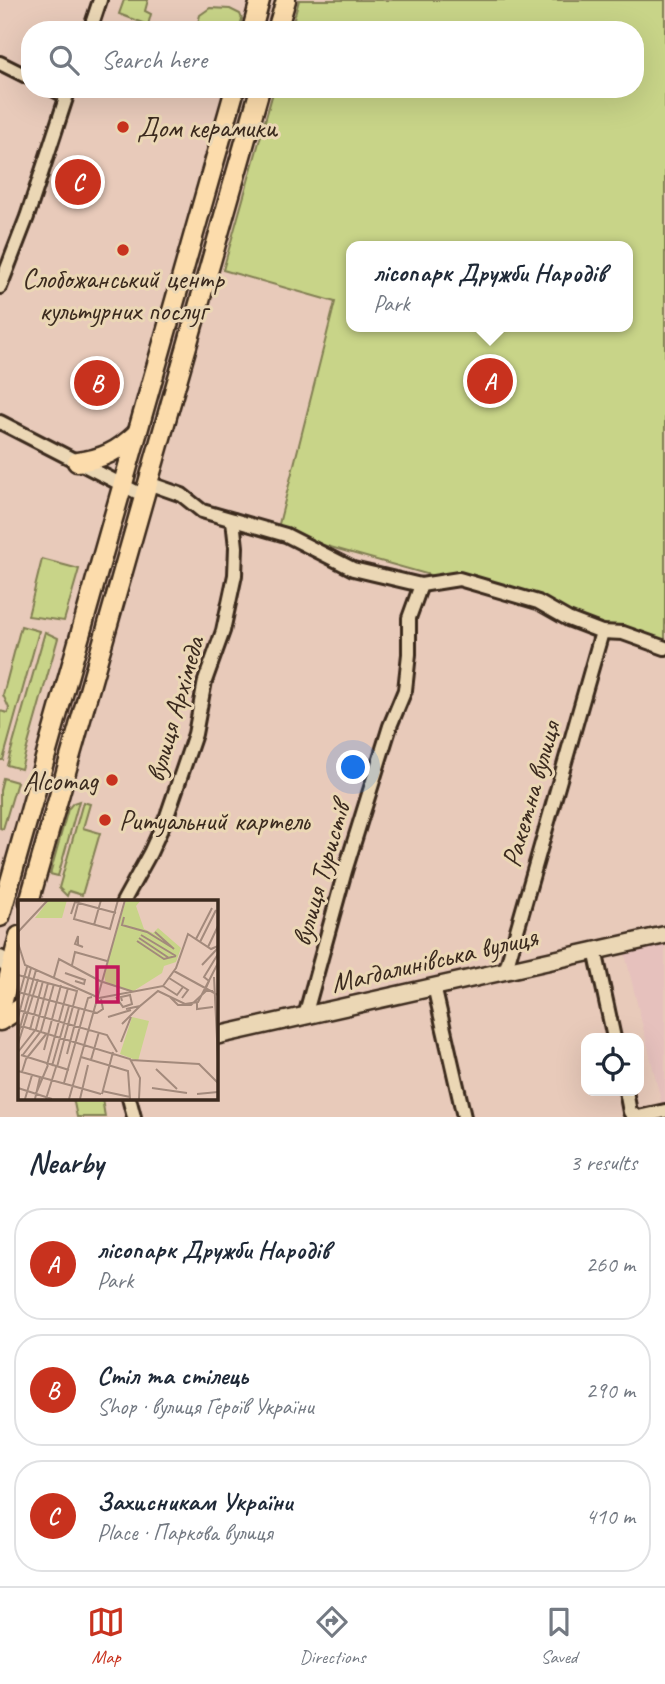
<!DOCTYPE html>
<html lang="en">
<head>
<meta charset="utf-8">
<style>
	:root { --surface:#fff; --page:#f6f6f7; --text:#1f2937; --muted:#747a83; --line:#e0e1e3; --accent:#c8321e }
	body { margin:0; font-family:Caveat,sans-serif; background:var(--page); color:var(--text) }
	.controls { position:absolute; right:21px; bottom:21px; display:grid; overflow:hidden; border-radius:14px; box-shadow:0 7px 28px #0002 }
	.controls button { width:63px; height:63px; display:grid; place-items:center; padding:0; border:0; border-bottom:2px solid var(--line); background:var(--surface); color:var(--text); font:35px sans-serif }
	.you { position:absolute; left:354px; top:768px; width:24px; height:24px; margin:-18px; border:5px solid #fff; border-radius:50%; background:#1a73e8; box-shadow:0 0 0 10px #1a73e833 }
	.badge { display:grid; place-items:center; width:46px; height:46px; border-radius:50%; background:var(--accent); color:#fff; font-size:23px; font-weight:700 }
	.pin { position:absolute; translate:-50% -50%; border:4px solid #fff; box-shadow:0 2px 7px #0006 }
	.popup { position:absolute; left:346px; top:241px; width:287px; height:91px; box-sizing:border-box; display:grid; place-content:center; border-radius:14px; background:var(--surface); filter:drop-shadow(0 2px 5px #0005); font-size:23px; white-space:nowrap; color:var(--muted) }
	.popup b { font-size:26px; color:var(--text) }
	.popup::after { content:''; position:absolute; left:50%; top:100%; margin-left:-14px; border:14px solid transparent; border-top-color:var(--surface) }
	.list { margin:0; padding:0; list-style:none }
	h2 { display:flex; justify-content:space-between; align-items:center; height:91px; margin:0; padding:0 28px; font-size:30px }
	h2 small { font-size:23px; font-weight:400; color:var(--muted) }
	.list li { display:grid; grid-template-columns:46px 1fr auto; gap:21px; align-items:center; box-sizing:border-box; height:112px; margin:0 14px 14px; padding:0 14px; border:2px solid var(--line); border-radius:28px }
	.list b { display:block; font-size:26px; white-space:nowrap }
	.list p { margin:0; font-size:23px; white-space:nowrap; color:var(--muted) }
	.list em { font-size:23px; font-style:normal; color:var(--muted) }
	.icon { flex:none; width:38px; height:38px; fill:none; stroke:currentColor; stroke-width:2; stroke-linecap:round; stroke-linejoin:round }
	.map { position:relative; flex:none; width:665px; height:1117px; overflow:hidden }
	.search { position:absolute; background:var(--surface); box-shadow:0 7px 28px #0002; left:21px; right:21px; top:21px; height:77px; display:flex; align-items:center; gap:18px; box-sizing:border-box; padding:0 24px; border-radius:28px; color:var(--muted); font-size:26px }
	.sheet { height:469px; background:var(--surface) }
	nav { display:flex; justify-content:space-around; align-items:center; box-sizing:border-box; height:98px; border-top:2px solid var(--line); background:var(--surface); font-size:19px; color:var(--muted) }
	nav a { display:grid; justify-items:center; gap:4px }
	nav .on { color:var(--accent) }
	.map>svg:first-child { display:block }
	.built { fill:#e6c1bd }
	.green { fill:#c8d488; stroke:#827f53; stroke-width:2; fill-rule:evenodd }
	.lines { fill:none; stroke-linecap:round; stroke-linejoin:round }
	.street-casing { stroke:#3b2a1e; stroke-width:18 }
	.secondary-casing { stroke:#3b2a1e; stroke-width:21 }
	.primary-casing { stroke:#3b2a1e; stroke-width:23 }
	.street { stroke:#ebd7b5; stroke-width:12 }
	.secondary { stroke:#ebd7b5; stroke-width:16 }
	.primary { stroke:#fcdcac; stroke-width:18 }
	.poi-dot { fill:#c8321e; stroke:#ebd7b5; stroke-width:2.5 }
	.labels { text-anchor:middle; stroke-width:6; stroke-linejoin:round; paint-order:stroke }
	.poi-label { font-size:28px; fill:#3b2a1e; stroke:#ebd7b5; text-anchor:start }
	.street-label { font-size:28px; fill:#3b2a1e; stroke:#ebd7b5 }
	.inset-road { fill:none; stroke:#a38a7c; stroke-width:2 }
	.view { fill:#c2185b; fill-opacity:0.15; stroke:#c2185b; stroke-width:3.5 }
	.inset-edge { fill:none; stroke:#3b2a1e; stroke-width:3.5 }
</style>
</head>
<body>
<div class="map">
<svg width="665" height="1117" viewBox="0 0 665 1117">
	<rect width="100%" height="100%" fill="#e8caba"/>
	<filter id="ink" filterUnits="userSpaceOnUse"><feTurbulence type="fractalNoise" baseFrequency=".0143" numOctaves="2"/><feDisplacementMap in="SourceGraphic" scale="14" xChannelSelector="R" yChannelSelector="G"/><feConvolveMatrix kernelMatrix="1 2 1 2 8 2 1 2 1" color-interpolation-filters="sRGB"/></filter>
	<g filter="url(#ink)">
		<polygon class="built" points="665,945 665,1117 625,954"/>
		<g class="green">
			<polygon points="124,0 148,0 145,11 151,14 148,25 119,14"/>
			<path d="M299 0H665V641L277 532 335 302 223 270 274 89H635V30H291ZM352 246H628V327H352Z"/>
			<polygon points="210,8 230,9 240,14 242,19 239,30 196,30 200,15"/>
			<polygon points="42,559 79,569 64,621 28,616"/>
			<polygon points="21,626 39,631 3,760 0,760 0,711 8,713 9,708 3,695"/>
			<polygon points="45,632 58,638 21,769 7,765"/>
			<polygon points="3,778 17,782 3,829 0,828 0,790"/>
			<polygon points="79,801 58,876 50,874 68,809 73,803"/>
			<polygon points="83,802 90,804 83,828 100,833 82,895 69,891 67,896 59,888"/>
			<polygon points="73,1098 102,1098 105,1117 77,1117"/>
		</g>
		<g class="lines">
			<defs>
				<g id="street">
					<polyline points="90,30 100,0"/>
					<polyline points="0,63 30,78"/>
					<polyline points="53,89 66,96"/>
					<polyline points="0,287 27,217 69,89"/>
					<polyline points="0,422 144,496"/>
					<polyline points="148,483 182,495 202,511 286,535 353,569 421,585 459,579 538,602 568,619 602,632 623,633 665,648"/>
					<polyline points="123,902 150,853 167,816 195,734 205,681 223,631 235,575 236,547 233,520"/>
					<polyline points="595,950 614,1038"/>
					<polyline points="506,969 602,632"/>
					<polyline points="434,986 464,1117"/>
					<polyline points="305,1016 345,871 390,726 405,690 409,654 409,618 421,585"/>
					<polyline points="626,1091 630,1112 637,1117"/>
					<polyline points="129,1098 134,1117"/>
					<polyline points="638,1117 665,1111"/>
				</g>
				<g id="secondary">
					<polyline points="0,959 19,974"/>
					<polyline points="215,1036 665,935"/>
				</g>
				<g id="primary">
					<polyline points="252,30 260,0"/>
					<polyline points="277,30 286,0"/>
					<path d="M77 462C103 459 118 451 137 433"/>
					<polyline points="29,902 260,89"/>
					<polyline points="0,917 235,89"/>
					<polyline points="0,1012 19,936"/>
					<polyline points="0,1021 19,1009"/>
				</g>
			</defs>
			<use href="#street" class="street-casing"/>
			<use href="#secondary" class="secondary-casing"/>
			<use href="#primary" class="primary-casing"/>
			<use href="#street" class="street"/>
			<use href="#secondary" class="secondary"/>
			<use href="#primary" class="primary"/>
		</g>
	</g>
	<g class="poi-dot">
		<circle cx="123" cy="127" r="7"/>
		<circle cx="123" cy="250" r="7"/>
		<circle cx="112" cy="780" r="7"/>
		<circle cx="105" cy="820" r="7"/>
	</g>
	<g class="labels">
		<g class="poi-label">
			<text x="137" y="137">Дом керамики</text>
			<text x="123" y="288" text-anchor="middle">Слобожанський центр<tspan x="123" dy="32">культурних послуг</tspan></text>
			<text x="98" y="790" text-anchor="end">Alcomag</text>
			<text x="119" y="830">Ритуальний картель</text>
		</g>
		<g class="street-label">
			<text transform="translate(174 709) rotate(-74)" y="10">вулиця Архімеда</text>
			<text transform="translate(530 794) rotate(-74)" y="10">Ракетна вулиця</text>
			<text transform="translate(320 874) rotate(-74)" y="10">вулиця Туристів</text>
			<text transform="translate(434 959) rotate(-13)" y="10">Магдалинівська вулиця</text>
		</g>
	</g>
	<g transform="translate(18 900)">
		<rect width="200" height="200" fill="#e8caba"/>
		<path d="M31 0H49L44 18H17ZM108 0H123L118 6 126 29 135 33 140 28 163 48 158 62 146 66 144 73 114 92 88 84 86 75ZM114 117 131 121 120 161 102 154Z" fill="#c8d488"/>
		<path class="inset-road" d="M61 0 56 19 92 29 100 0M53 14 57 2 98 13M106 17 104 25 129 32 155 48M76 25 83 0M0 32 30 0M137 32 156 49M123 35 158 56M121 38 151 58M178 39 194 8M119 41 146 59 158 56M182 42 198 10M0 43 7 65 79 97M60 45 57 44 60 36V45L65 47M190 47 200 26M54 65 57 52 89 61M184 65 200 48M156 71 200 95M47 73 67 80 66 84 57 81M0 75 59 91 39 167M36 77 41 59 84 82M196 77 200 160M151 78 170 90 164 98M85 82 116 92M145 86 158 68 170 34 193 49 200 46M187 90 191 81 186 77 200 54M0 92 79 113 85 109 83 99M98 97 105 107 114 104 112 95 103 97 104 101M152 97 160 105H173L188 91H195M81 98 145 86 159 95 165 87M0 100 9 67M179 103V109L195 107M108 109 122 106 140 91 167 104 180 102 200 63M0 110 89 135 99 152M90 117 113 110M0 118 13 68M104 124 123 105M0 125 112 159 122 178 121 199M12 130 25 81M0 135 18 70M103 142 113 117M0 144 20 79M26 150 43 85M0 152 18 129 30 83M49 154 61 108M3 155 51 170M4 156 23 131 36 84M63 157 110 171 112 199M73 160 81 132M113 160 181 164 200 183M29 165 50 88M34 166 51 106M138 169 159 189M0 171 55 186M4 172 8 159 29 133M46 183 70 98 74 97M55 186 83 194M0 188 34 199M134 188 169 193M19 191 30 165M84 191 112 197M84 194 95 152M179 194 200 192M7 199 14 175M17 199 22 177M28 199 38 167M51 199 107 0M62 199 70 165"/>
		<path class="view" d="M79 67H100V102H79Z"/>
		<rect width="200" height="200" class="inset-edge"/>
	</g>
</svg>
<div class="controls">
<button><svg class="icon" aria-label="locate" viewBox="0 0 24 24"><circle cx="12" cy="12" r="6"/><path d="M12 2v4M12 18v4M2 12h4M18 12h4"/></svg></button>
</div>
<div class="you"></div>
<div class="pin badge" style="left:490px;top:381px">A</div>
<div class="popup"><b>лісопарк Дружби Народів</b>Park</div>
<div class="pin badge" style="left:97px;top:383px">B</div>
<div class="pin badge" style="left:78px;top:182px">C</div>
<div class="search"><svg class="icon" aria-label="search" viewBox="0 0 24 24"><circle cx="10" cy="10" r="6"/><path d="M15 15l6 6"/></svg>Search here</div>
</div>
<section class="sheet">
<h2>Nearby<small>3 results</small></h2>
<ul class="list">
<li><span class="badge">A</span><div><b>лісопарк Дружби Народів</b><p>Park</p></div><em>260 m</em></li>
<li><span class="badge">B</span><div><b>Стіл та стілець</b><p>Shop · вулиця Героїв України</p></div><em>290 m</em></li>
<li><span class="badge">C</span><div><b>Захисникам України</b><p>Place · Паркова вулиця</p></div><em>410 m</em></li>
</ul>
</section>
<nav>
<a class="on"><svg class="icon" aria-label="map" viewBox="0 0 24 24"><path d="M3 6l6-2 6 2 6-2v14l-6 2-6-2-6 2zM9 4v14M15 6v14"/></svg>Map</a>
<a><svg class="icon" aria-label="directions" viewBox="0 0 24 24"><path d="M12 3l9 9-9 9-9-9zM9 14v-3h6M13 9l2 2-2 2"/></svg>Directions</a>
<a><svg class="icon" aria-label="saved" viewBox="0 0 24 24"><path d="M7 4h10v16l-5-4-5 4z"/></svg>Saved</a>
</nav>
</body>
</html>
